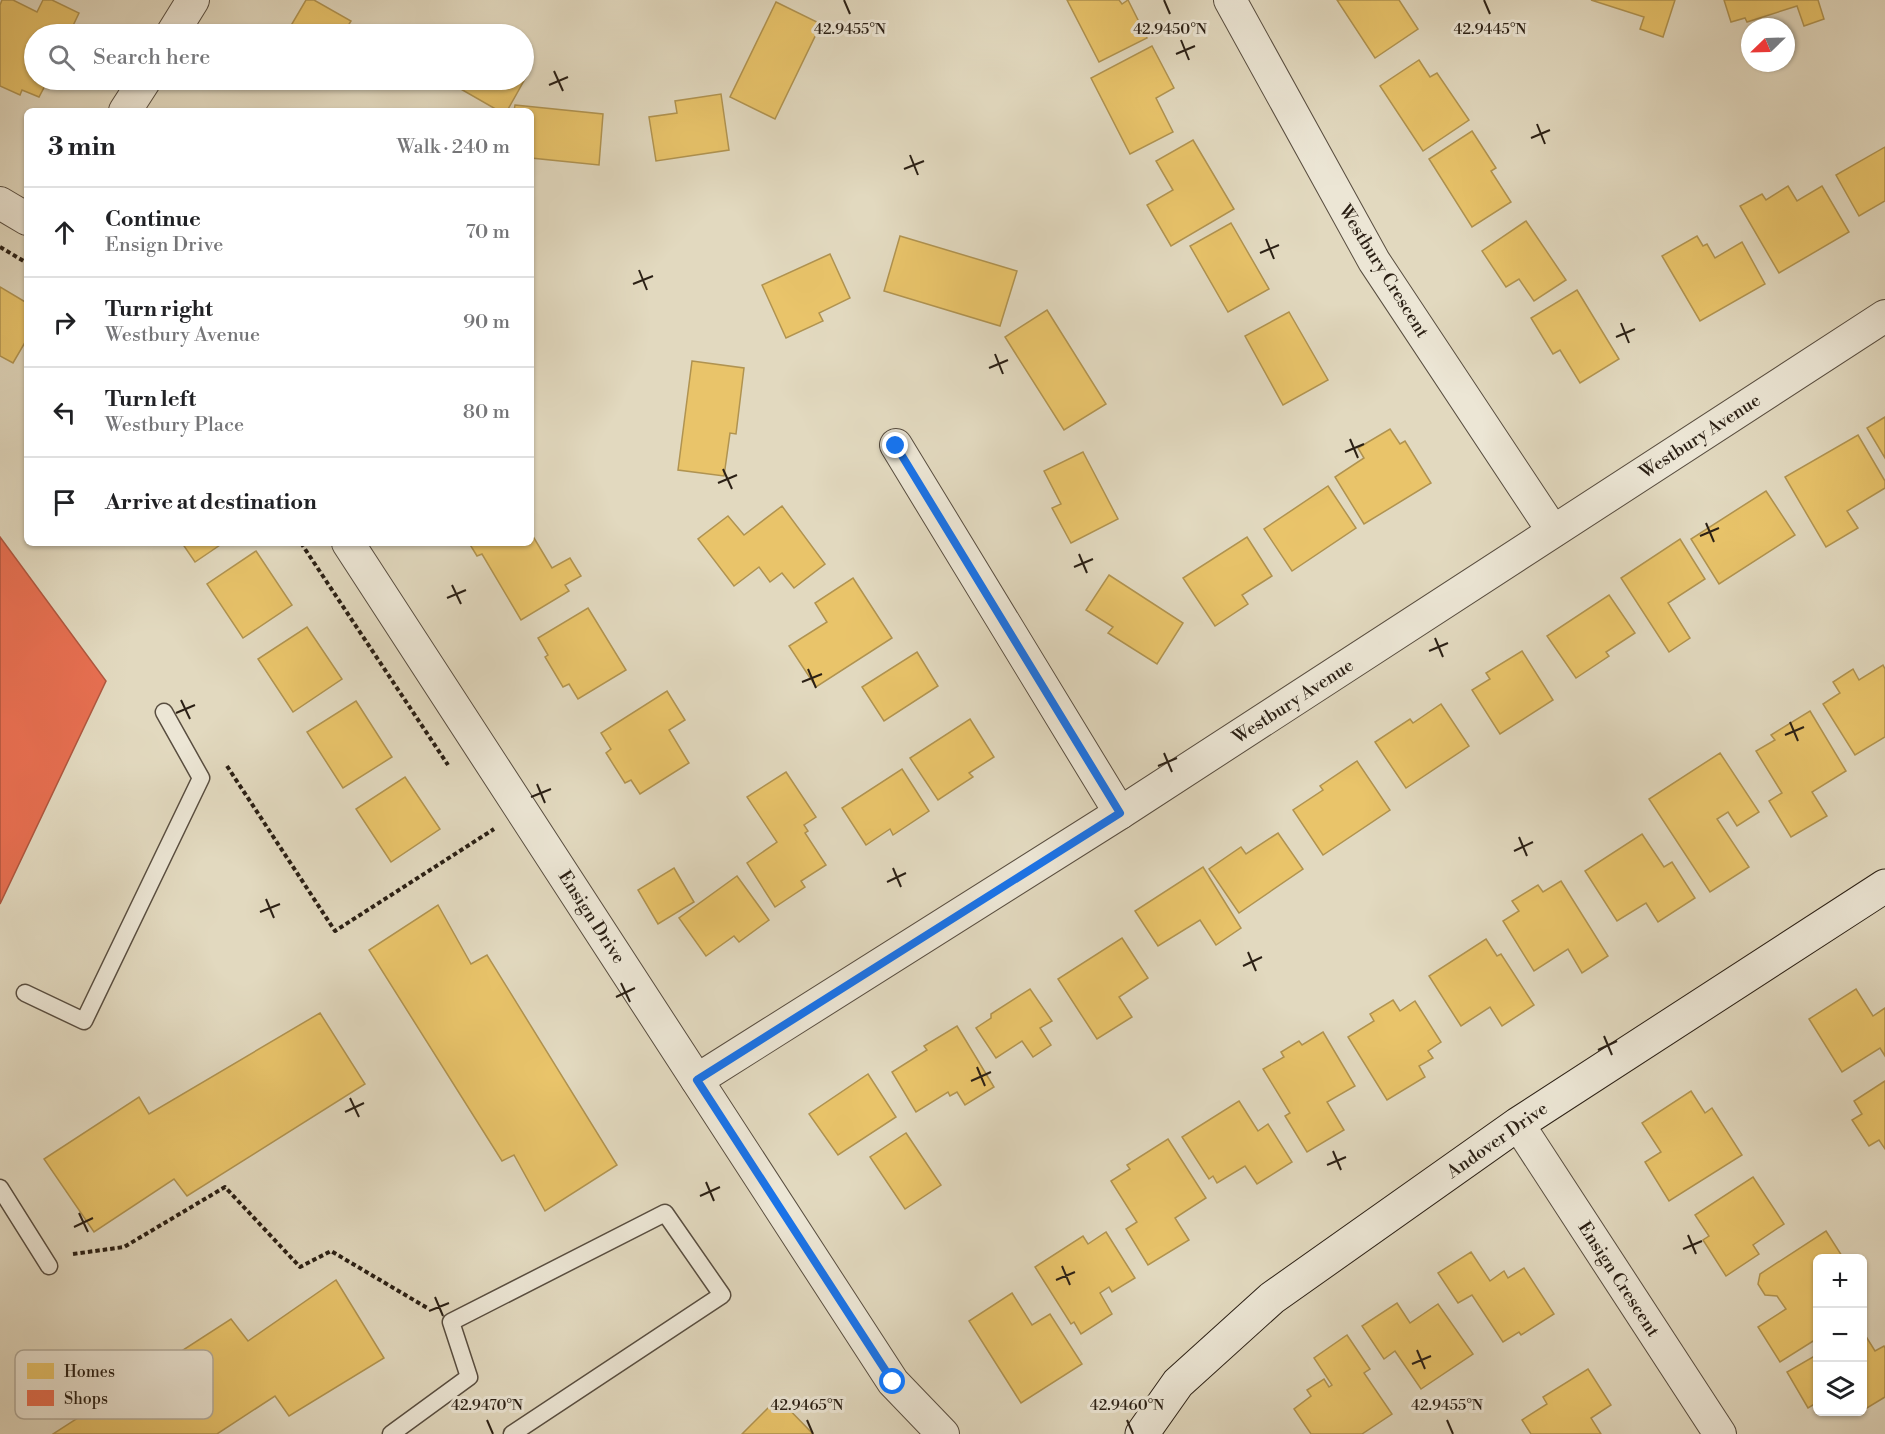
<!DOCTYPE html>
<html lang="en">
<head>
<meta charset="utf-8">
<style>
	:root { --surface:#fff; --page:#f2f2f2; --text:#202124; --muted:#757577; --line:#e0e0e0 }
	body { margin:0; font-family:"Libre Bodoni",serif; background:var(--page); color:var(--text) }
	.controls { position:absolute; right:18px; bottom:18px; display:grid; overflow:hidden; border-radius:9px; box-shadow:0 2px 4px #0004 }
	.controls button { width:54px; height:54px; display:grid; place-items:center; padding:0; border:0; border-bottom:2px solid var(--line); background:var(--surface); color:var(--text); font:30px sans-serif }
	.compass { position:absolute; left:1741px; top:18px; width:54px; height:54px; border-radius:50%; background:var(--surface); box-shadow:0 2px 4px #0004; rotate:247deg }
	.stop { position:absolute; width:18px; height:18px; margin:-14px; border:4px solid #1a73e8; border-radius:50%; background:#fff }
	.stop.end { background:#1a73e8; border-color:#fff; box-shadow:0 2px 6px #0008 }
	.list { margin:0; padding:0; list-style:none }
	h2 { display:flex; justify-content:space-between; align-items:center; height:78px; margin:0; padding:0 24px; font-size:26px }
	h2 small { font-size:20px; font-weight:400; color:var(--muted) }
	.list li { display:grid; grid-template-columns:39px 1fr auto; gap:18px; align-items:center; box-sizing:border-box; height:90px; padding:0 24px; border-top:2px solid var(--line) }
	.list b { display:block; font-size:22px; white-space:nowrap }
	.list p { margin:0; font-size:20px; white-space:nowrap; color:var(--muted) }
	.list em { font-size:20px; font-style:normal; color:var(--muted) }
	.icon { flex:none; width:33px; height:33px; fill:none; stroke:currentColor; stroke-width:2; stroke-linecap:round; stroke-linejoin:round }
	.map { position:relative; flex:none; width:1885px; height:1434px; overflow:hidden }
	.search { position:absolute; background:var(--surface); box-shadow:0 2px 4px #0004; left:24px; top:24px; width:510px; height:66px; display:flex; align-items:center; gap:15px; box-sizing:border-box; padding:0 21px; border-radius:33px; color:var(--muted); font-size:22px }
	.panel { position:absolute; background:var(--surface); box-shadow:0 2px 4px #0004; left:24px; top:108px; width:510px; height:438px; border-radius:9px }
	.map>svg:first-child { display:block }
	.homes { fill:#e9c46a; stroke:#b09350; stroke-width:1.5 }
	.shops { fill:#e76f51; stroke:#af573f; stroke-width:1.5 }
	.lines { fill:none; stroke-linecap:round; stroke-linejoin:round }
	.lane-casing { stroke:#594e40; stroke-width:19 }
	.street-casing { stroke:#594e40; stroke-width:34 }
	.secondary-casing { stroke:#2b2015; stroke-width:35 }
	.path { stroke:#2b2015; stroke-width:4; stroke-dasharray:4.5 3; stroke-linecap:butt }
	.lane { stroke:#ece6d5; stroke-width:16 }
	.street { stroke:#ece6d5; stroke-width:32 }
	.secondary { stroke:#ece6d5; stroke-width:33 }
	.route { stroke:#1a73e8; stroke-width:8 }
	.ticks { fill:none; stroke:#2b2015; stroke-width:2 }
	.labels { text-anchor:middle; stroke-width:6; stroke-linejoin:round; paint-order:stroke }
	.street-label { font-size:18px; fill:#2b2015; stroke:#ece6d5 }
	.key { fill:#ece6d5; stroke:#b2ab9b; stroke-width:1.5 }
	.key-label { font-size:16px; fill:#2b2015 }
	.ticks-label { font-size:15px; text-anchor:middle; fill:#2b2015; stroke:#ece6d5; stroke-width:6; stroke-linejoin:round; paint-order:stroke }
</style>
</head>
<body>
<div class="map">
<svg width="1885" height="1434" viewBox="0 0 1885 1434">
	<rect width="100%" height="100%" fill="#e2d9bf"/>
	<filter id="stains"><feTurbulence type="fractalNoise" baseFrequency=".00333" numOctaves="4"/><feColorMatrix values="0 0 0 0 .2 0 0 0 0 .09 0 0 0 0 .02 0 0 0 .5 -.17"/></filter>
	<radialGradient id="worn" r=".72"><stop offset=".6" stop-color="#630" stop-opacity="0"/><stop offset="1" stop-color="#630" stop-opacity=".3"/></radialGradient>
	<g class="homes">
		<polygon points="2,0 13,0 37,12 43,0 52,0 79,13 69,34 34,34 34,80 48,80 39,97 22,90 20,95 0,86 0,5"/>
		<polygon points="306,0 314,0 351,21 343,34 286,34"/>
		<polygon points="1067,0 1119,0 1122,4 1128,0 1147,38 1099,62"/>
		<polygon points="1337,0 1399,0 1418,29 1375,58"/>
		<polygon points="1591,0 1675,0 1663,37 1640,29 1644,17"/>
		<polygon points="1724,0 1818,0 1824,19 1804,26 1797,6 1747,22 1745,18 1731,22"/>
		<polygon points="776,2 821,24 775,119 730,97"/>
		<polygon points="452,26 468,34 447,34"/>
		<polygon points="1152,46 1174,88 1156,98 1173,132 1130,154 1091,78"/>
		<polygon points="1419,60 1430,77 1437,73 1469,120 1423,151 1380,86"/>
		<polygon points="524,66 530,70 507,111 499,111 445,80 524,80"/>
		<polygon points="297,80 318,80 313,88"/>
		<polygon points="721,94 729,150 656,161 649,117 677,113 675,101"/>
		<polygon points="515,105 603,114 599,165 531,158 531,111 514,111"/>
		<polygon points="1472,131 1496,168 1491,171 1511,202 1472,227 1429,159"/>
		<polygon points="1193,140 1234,209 1171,246 1147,205 1173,190 1156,161"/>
		<polygon points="1885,147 1885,201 1859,216 1836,175"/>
		<polygon points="1788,186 1797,201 1822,186 1849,232 1779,273 1740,206 1762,194 1766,200"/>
		<polygon points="1526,221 1566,280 1534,301 1519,279 1506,287 1482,251"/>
		<polygon points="1231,223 1269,289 1228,312 1190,246"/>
		<polygon points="900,236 1017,271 1000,326 884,291"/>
		<polygon points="1697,236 1703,246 1707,244 1715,258 1742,242 1765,284 1700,321 1662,256"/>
		<polygon points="830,254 850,298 819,313 823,321 786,338 762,285"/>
		<polygon points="0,287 27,303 27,339 13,363 0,356"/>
		<polygon points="1577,290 1619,359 1580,383 1560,350 1553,354 1531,318"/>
		<polygon points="1047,310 1106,404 1064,430 1005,337"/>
		<polygon points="1289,312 1328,380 1283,405 1245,336"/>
		<polygon points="692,361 744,368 736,434 730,433 724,476 678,470"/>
		<polygon points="1885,417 1885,458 1867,428"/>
		<polygon points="1390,429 1400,444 1405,441 1431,483 1364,524 1335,477 1364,458 1358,448"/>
		<polygon points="1858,435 1885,481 1885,488 1847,511 1858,528 1826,547 1785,477"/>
		<polygon points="1083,452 1118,519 1071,543 1052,508 1061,504 1044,471"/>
		<polygon points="1328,486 1356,528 1292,571 1264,529"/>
		<polygon points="1766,491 1795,535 1719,584 1691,539"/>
		<polygon points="782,506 825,564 794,588 782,573 770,582 759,567 734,586 698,539 728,516 744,535"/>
		<polygon points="531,533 552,568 570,558 581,576 565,585 569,591 521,620 482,554 477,556 469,543 531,543"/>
		<polygon points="1247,537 1272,576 1242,595 1248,604 1215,626 1183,578"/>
		<polygon points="1680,539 1705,579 1668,603 1690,638 1669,652 1621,578"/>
		<polygon points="182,543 223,543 195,562"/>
		<polygon points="256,551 292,605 243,638 207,584"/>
		<polygon points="1109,575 1183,623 1157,664 1108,633 1113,627 1086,610"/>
		<polygon points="853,578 892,638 816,687 789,646 827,622 815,603"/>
		<polygon points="1609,595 1635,633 1606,652 1609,656 1576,678 1547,636"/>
		<polygon points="588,608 626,670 578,699 569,684 563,687 545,657 548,655 538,638"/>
		<polygon points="307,627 342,679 293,712 258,659"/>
		<polygon points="1522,651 1553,700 1500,734 1472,690 1490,679 1486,673"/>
		<polygon points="917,652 938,686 884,721 862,687"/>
		<polygon points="1883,665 1885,669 1885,737 1855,755 1823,704 1840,693 1833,682 1853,669 1859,680"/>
		<polygon points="667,691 685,720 669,730 689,763 640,794 631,780 625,783 606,753 611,749 601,733"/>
		<polygon points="356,701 392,757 343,788 307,732"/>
		<polygon points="1441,704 1469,746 1406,788 1375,742 1410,719 1413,723"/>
		<polygon points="1810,711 1846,771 1812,792 1827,816 1791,837 1769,801 1782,793 1756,751 1775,740 1771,735"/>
		<polygon points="970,719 994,757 969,773 973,777 938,800 910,758"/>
		<polygon points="1720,753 1759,812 1737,826 1728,812 1717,819 1749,867 1710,892 1649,799"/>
		<polygon points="1357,761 1390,810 1323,855 1293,810 1323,790 1320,786"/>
		<polygon points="902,769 929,811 893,835 890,829 866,845 842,808"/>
		<polygon points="786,772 816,817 804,825 808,831 805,833 826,865 801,881 805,887 775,907 747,863 777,842 747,797"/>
		<polygon points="405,777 440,829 391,862 356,809"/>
		<polygon points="1278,833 1303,869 1239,913 1209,869 1241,847 1246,854"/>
		<polygon points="1642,834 1664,867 1672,862 1695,898 1658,922 1646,903 1617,921 1585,871"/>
		<polygon points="1203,867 1241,928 1216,945 1200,920 1158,946 1135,911"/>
		<polygon points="674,868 694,902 658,924 638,890"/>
		<polygon points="737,876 769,920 739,942 734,936 706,956 679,918"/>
		<polygon points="1561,881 1608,956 1582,973 1568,949 1534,971 1503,921 1519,911 1512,901 1538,885 1543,892"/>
		<polygon points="438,905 471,964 487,955 617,1165 545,1211 514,1155 502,1161 369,950"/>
		<polygon points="1122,938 1148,978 1119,997 1132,1017 1097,1039 1058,979"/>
		<polygon points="1486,939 1497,956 1501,954 1534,1005 1502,1026 1490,1007 1461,1026 1429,976"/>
		<polygon points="1030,989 1052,1021 1040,1028 1051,1045 1033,1057 1022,1041 996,1058 976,1028 991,1018 991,1014"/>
		<polygon points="1856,989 1873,1016 1885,1008 1885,1056 1880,1048 1842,1072 1809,1019"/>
		<polygon points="1393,1000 1400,1011 1415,1001 1441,1042 1428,1051 1433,1058 1419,1066 1425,1077 1387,1100 1348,1037 1374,1021 1370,1014"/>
		<polygon points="320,1013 365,1084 187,1196 174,1179 94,1232 44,1159 139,1097 149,1114"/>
		<polygon points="957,1026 994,1087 965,1105 957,1092 950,1096 948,1092 916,1112 892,1072 927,1050 924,1046"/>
		<polygon points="1323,1032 1355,1086 1327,1102 1344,1130 1307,1152 1285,1116 1290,1113 1263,1069 1284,1057 1281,1052 1299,1041 1302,1045"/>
		<polygon points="868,1074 896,1117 838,1155 809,1114"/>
		<polygon points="1885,1081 1885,1149 1879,1140 1869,1146 1852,1120 1862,1114 1854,1101"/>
		<polygon points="1691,1091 1705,1113 1712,1108 1742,1155 1669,1201 1645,1162 1661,1152 1642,1123"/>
		<polygon points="1239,1101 1258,1131 1268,1124 1292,1162 1257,1184 1245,1166 1217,1183 1213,1176 1209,1179 1182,1137"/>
		<polygon points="906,1133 941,1185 905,1209 870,1157"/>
		<polygon points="1168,1139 1206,1198 1175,1218 1189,1240 1148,1265 1126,1229 1137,1222 1111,1181 1130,1169 1127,1165"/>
		<polygon points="1753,1177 1784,1224 1753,1245 1759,1254 1726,1276 1703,1240 1709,1236 1695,1215"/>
		<polygon points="1826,1231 1842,1256 1839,1258 1818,1258 1818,1338 1780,1362 1758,1327 1786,1309 1777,1296 1765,1295 1758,1284 1760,1274"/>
		<polygon points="1106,1232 1135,1278 1112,1292 1109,1287 1100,1293 1112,1314 1081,1334 1074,1322 1071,1324 1035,1267 1083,1236 1088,1244"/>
		<polygon points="1471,1252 1490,1281 1504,1271 1508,1278 1524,1268 1554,1314 1521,1335 1519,1332 1503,1342 1472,1295 1458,1303 1438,1273"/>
		<polygon points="336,1280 384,1358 289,1416 275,1396 217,1434 53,1434 231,1319 248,1341"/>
		<polygon points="1012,1293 1032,1325 1050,1314 1082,1364 1021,1403 969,1321"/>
		<polygon points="1397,1303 1410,1323 1438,1304 1473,1354 1421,1389 1395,1351 1384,1359 1362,1326"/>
		<polygon points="1862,1330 1875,1351 1884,1346 1885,1348 1885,1397 1862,1411"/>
		<polygon points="1347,1335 1370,1369 1364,1373 1392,1414 1362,1434 1311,1434 1294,1409 1311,1396 1307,1390 1324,1379 1329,1387 1332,1385 1314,1358"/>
		<polygon points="1818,1354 1818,1402 1808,1408 1787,1372"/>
		<polygon points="1588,1369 1611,1405 1591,1418 1601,1434 1531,1434 1522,1420 1547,1404 1543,1397"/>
		<polygon points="778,1398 813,1434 742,1434"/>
	</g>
	<polygon class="shops" points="0,537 106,681 0,904"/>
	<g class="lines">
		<defs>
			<g id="lane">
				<polyline points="25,993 84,1021 201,778 164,712"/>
				<polyline points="0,1188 49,1266"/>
				<polyline points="391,1434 469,1377 451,1322 665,1213 722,1295 512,1434"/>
			</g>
			<g id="street">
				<polyline points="1230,0 1374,261 1553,531"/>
				<polyline points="172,34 193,0"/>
				<polyline points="125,111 145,80"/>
				<polyline points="0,203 27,219"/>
				<polyline points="896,445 1120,813"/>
				<polyline points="348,543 893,1382 943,1434"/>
				<polyline points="697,1080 1120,813 1885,316"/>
				<polyline points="1518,1124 1720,1434"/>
			</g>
			<polyline id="secondary" points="1142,1434 1178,1383 1272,1298 1518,1124 1885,886"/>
		</defs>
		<use href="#lane" class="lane-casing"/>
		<use href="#street" class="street-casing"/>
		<use href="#secondary" class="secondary-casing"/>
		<g class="path">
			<polyline points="0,247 27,263"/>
			<polyline points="301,543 448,765"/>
			<polyline points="227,766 335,931 494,829"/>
			<polyline points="73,1254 124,1247 225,1187 300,1267 331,1251 429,1309"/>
		</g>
		<use href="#lane" class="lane"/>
		<use href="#street" class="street"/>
		<use href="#secondary" class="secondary"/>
	</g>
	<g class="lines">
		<polyline class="route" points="893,1382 697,1080 1120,813 896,446"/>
	</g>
	<path class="ticks" d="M844 0 850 14M1164 0 1170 14M1484 0 1490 14M1181 40 1189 60M1176 54 1195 46M554 71 563 91M549 85 568 77M1537 124 1545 144M1531 138 1550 130M910 155 918 175M904 169 924 161M1266 239 1274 259M1260 253 1279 245M639 270 647 290M633 284 653 276M1621 323 1629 343M1616 337 1635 329M995 354 1003 374M989 368 1008 360M1350 439 1358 458M1345 452 1364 444M723 469 732 489M718 483 737 475M1706 523 1714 542M1700 536 1719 528M1079 554 1087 573M1074 567 1093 559M452 585 461 604M447 598 466 590M1435 638 1443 657M1429 651 1448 643M808 669 816 688M802 682 822 674M181 700 190 719M176 713 195 705M1790 722 1798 741M1785 735 1804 727M1164 753 1172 772M1158 766 1177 758M537 784 545 803M531 797 551 789M1519 837 1527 856M1514 851 1533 842M893 868 901 887M887 882 906 873M266 899 274 918M260 912 280 904M1248 952 1256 971M1243 966 1262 957M621 983 630 1002M616 997 635 988M1604 1036 1612 1055M1598 1050 1617 1041M977 1067 985 1086M971 1081 991 1072M350 1098 359 1117M345 1112 364 1103M1333 1151 1341 1170M1327 1165 1346 1157M706 1182 714 1201M700 1196 720 1187M79 1213 88 1232M74 1227 93 1218M1688 1235 1696 1254M1683 1249 1702 1241M1062 1266 1070 1285M1056 1280 1075 1272M435 1297 443 1316M429 1311 449 1303M1417 1350 1425 1369M1412 1364 1431 1356M487 1420 493 1434M807 1420 813 1434M1127 1420 1133 1434M1447 1420 1453 1434"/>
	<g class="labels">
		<g class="street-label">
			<text transform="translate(1384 271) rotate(58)" y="6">Westbury Crescent</text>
			<text transform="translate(1700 436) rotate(-33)" y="6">Westbury Avenue</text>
			<text transform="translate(1293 701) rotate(-33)" y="6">Westbury Avenue</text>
			<text transform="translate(592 917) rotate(57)" y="6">Ensign Drive</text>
			<text transform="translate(1497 1140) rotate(-35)" y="6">Andover Drive</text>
			<text transform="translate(1619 1279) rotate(57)" y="6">Ensign Crescent</text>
		</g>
	</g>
	<rect x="15" y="1350" width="198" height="69" rx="9" class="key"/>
	<rect x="27" y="1363" width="27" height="16" fill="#e9c46a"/>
	<rect x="27" y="1390" width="27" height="16" fill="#e76f51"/>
	<g class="key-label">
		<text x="64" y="1377">Homes</text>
		<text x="64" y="1404">Shops</text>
	</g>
	<g class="ticks-label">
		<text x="850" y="34">42.9455°N</text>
		<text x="1170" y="34">42.9450°N</text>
		<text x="1490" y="34">42.9445°N</text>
		<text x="487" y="1410">42.9470°N</text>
		<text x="807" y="1410">42.9465°N</text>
		<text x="1127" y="1410">42.9460°N</text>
		<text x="1447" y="1410">42.9455°N</text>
	</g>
	<rect width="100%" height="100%" filter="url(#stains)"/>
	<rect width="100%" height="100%" fill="url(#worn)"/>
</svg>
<div class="controls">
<button>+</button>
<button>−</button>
<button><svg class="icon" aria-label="layers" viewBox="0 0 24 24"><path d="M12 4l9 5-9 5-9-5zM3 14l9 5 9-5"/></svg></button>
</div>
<svg class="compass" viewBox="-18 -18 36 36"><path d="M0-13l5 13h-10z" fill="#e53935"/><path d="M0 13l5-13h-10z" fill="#757577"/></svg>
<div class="stop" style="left:893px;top:1382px"></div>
<div class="stop end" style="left:896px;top:446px"></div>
<div class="search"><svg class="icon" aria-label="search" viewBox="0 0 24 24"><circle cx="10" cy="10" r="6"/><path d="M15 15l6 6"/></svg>Search here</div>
<section class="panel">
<h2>3 min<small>Walk · 240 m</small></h2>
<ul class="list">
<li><svg class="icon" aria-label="ahead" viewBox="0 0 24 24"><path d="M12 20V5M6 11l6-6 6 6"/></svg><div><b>Continue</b><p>Ensign Drive</p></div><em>70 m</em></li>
<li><svg class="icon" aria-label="right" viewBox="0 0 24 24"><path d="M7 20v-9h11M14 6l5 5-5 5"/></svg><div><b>Turn right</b><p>Westbury Avenue</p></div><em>90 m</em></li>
<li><svg class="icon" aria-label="left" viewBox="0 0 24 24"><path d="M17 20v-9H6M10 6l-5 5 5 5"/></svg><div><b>Turn left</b><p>Westbury Place</p></div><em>80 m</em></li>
<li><svg class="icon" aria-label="arrive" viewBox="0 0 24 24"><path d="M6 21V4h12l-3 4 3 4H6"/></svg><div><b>Arrive at destination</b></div></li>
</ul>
</section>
</div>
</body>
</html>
